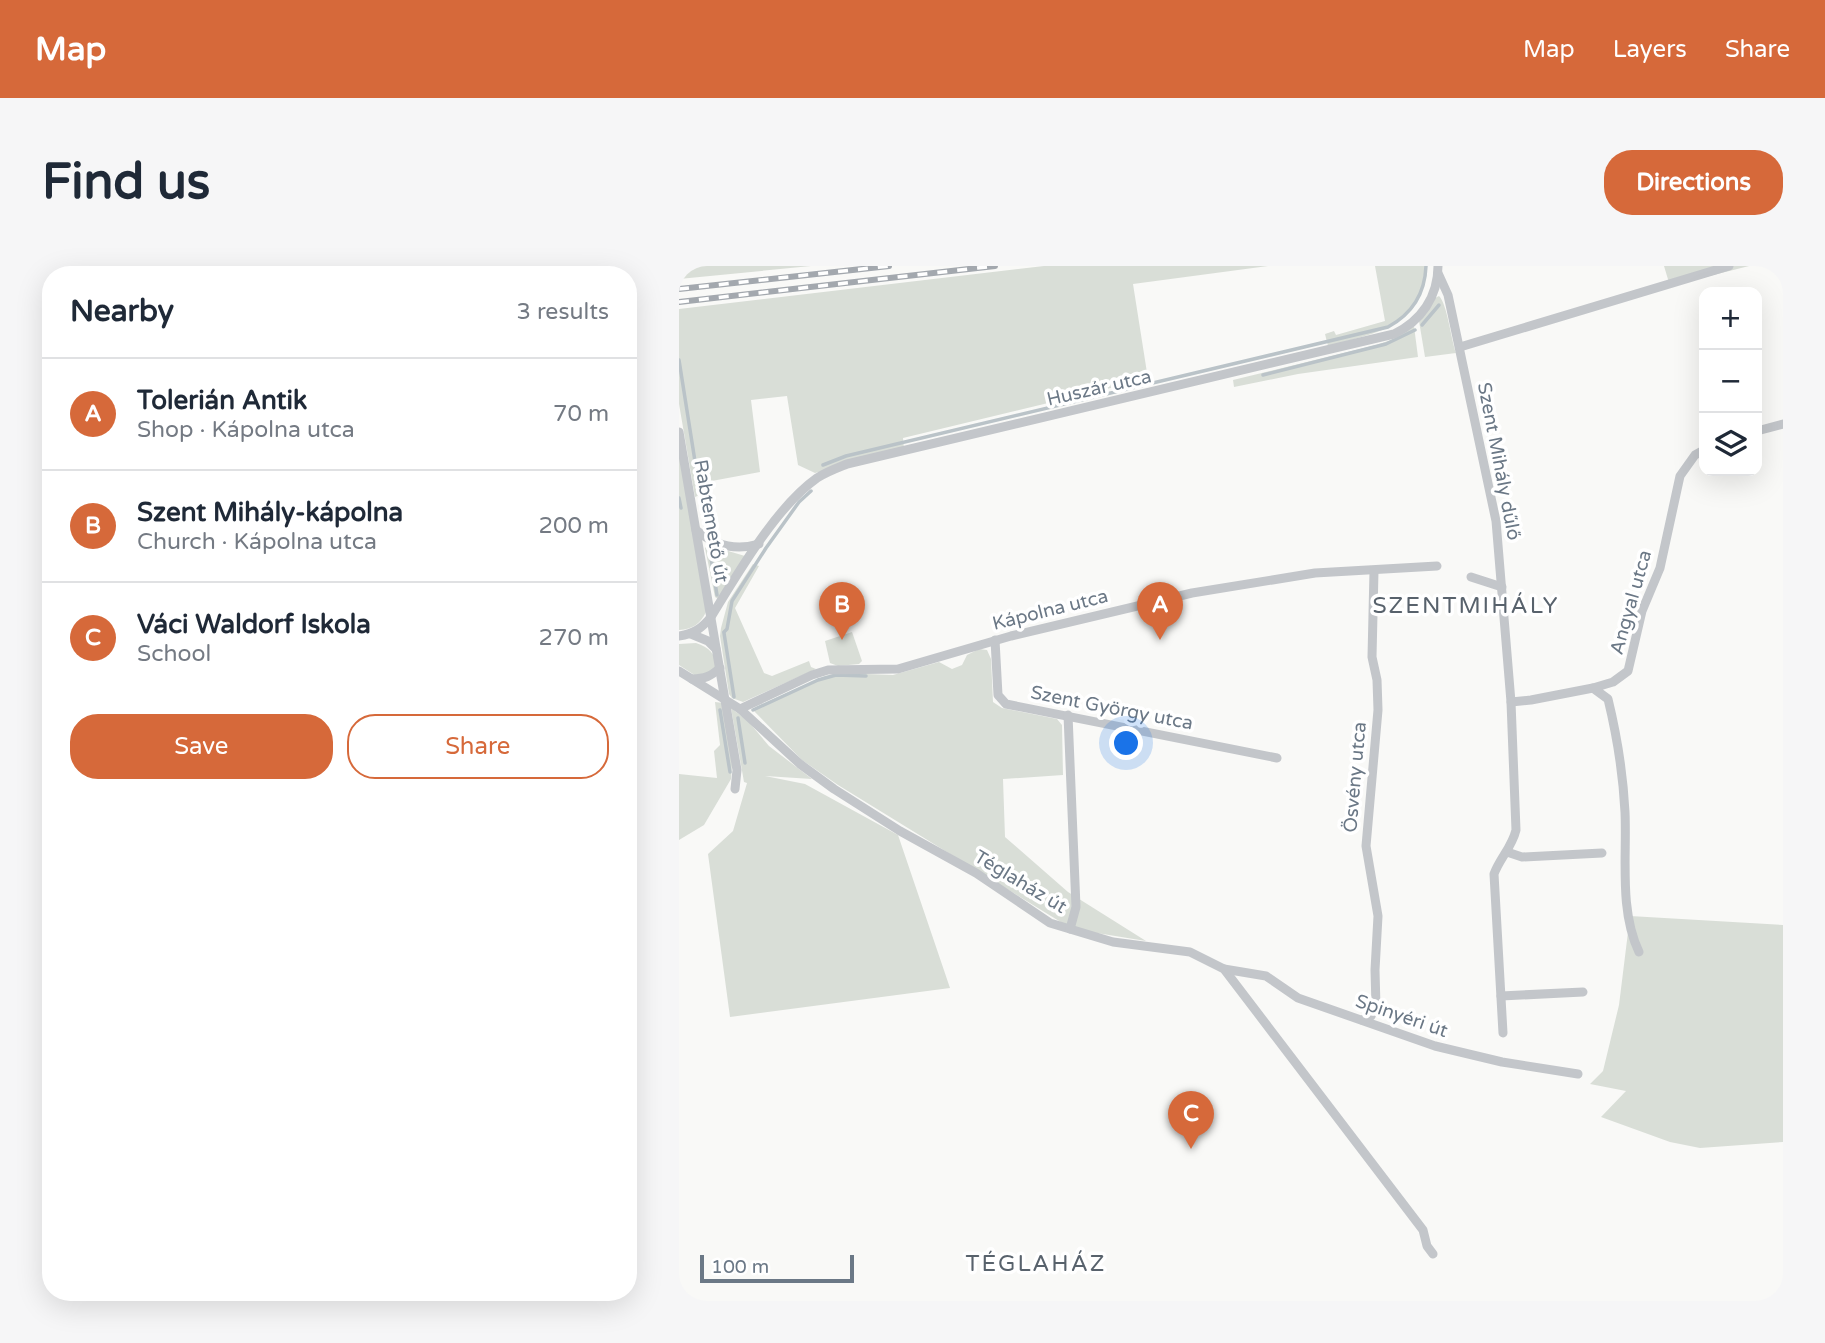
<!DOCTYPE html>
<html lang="en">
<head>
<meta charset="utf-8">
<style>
	:root { --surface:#fff; --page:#f6f6f7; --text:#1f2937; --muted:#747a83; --line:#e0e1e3; --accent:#d6693a }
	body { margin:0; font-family:"Varela Round",sans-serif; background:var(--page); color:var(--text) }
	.controls { position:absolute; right:21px; top:21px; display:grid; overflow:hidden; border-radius:14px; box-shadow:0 7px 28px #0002 }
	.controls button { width:63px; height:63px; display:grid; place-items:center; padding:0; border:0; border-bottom:2px solid var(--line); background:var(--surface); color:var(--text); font:35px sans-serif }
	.scale { position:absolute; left:21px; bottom:18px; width:154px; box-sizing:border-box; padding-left:7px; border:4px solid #6b7886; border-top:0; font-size:19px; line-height:24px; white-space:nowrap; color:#6b7886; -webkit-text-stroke:5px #fff; paint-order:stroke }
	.you { position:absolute; left:448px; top:478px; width:24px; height:24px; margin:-18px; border:5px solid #fff; border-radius:50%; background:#1a73e8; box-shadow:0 0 0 10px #1a73e833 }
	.badge { display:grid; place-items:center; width:46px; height:46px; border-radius:50%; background:var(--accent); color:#fff; font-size:23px; font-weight:700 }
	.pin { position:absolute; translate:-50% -58px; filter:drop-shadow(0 2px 4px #0008) }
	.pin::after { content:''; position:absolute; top:37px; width:24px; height:21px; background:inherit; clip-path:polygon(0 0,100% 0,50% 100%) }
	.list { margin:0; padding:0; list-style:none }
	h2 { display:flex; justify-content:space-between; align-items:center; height:91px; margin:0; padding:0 28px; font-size:30px }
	h2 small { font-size:23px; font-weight:400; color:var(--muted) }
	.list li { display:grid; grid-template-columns:46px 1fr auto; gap:21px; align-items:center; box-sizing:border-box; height:112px; padding:0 28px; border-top:2px solid var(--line) }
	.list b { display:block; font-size:26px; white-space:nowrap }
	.list p { margin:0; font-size:23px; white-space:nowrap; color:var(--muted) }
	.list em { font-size:23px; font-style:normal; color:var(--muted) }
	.actions { display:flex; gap:14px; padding:21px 28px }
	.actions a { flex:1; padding:16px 0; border:2px solid var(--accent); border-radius:28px; text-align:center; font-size:24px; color:var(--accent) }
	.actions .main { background:var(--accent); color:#fff }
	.icon { flex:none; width:38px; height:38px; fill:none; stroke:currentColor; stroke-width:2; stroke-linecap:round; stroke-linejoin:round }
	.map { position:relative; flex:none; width:1104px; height:1035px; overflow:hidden; border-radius:28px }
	header { display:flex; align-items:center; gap:42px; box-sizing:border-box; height:98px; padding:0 35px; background:var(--accent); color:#fff }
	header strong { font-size:33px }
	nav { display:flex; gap:38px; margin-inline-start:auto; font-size:24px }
	.intro { display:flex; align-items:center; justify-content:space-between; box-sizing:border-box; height:168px; padding:0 42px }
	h1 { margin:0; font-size:49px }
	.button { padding:18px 32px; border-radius:28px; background:var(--accent); color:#fff; font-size:24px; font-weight:700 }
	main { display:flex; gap:42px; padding:0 42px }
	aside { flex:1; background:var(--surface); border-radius:28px; box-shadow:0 7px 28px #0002 }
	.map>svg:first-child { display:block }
	.green { fill:#d9ded7 }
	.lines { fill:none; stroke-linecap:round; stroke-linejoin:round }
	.stream { stroke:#bac3c8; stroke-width:3.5 }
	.minor { stroke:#c3c6ca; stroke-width:9 }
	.rail-casing { stroke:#a3a8ae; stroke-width:6 }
	.rail { stroke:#fff; stroke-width:3.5; stroke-dasharray:10; stroke-linecap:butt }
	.labels { text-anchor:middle; stroke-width:7; stroke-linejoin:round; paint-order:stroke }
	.street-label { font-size:19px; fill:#6b7886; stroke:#fff }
	.quarter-label { font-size:23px; letter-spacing:2px; fill:#58626c; stroke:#fff }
</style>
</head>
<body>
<header>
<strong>Map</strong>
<nav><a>Map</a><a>Layers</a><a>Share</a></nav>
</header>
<div class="intro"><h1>Find us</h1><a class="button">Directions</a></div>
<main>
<aside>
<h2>Nearby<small>3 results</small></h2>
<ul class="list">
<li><span class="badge">A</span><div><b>Tolerián Antik</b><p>Shop · Kápolna utca</p></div><em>70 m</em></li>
<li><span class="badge">B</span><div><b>Szent Mihály-kápolna</b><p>Church · Kápolna utca</p></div><em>200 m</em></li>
<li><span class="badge">C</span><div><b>Váci Waldorf Iskola</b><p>School</p></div><em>270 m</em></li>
</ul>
<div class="actions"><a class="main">Save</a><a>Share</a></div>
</aside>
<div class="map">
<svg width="1104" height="1035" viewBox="0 0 1104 1035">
	<rect width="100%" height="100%" fill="#f9f9f7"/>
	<g class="green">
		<polygon points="0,0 132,0 0,13"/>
		<polygon points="365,0 589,0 454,18 469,113 224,172 225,183 136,207 119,199 108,130 72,134 81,206 22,217 23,228 16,231 0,138 0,43"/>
		<path d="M696 0H747C745 61 697 67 649 80L646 68 655 65 657 69 706 55Z"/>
		<polygon points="985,0 1070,0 991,20"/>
		<path d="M760 30C768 37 772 73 777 87L746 91 740 55 756 32Z"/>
		<polygon points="735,60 739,91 619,108 555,121 554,114 697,79 715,73"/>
		<path d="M0 163 27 346C21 358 14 363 0 364Z"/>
		<polygon points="29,279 66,290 39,333 36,331 26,282"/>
		<polygon points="74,298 80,300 56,342 85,407 93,410 130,395 132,401 137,403 64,436 53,432 50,428 41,370 42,362 49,336"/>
		<polygon points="173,366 183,395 180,398 159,400 151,397 146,375"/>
		<path d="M17 377C30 381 37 388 37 402L32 408 17 410 0 399V378Z"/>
		<polygon points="300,383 308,384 312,393 314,436 323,442 378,453 383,459 384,509 324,513 326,571 389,626 467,675 393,663 159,519 123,494 75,445 77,441 146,410 161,407 214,409 260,396 273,403 283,399 288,389"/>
		<polygon points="36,436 44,437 53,499 52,513 25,559 0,574 0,508 38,512 35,485 41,479"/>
		<polygon points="52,442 69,455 90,480 133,513 86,510 126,518 219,569 271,722 51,751 29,588 54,565 68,517 65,516"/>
		<polygon points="951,650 1104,659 1104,876 1021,882 991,876 922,851 947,825 911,818 924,805 940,739"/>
	</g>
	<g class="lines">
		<g class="stream">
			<polyline points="743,59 760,39"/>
			<polyline points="0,94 21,227"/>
			<polyline points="584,109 707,78 736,64"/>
			<path d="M144 199 167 190 709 61C733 48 746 27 747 0"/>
			<polyline points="0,232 2,242"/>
			<polyline points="23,238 27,264"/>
			<polyline points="30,280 38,329"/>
			<polyline points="45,366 48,363 53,335 87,282 120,236 132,225"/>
			<polyline points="45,367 55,431"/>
			<polyline points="41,444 51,506"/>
			<polyline points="74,444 139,414 157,409 187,410"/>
			<polyline points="59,452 66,497"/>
		</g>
		<g class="minor">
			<polyline points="759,7 769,29 817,255 832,436 852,434 914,422"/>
			<polyline points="781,81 1050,0"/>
			<polyline points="1078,165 1104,158"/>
			<polyline points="0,166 58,504 56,523"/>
			<path d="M17 264C36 280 56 285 80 278"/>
			<polyline points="792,311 823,321"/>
			<polyline points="12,368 29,375 37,383"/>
			<path d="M0 370C15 368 23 362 32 351 59 307 97 241 138 212 147 206 158 202 168 198L715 68C742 55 759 31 759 0"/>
			<polyline points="316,374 319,429 327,438 598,492"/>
			<polyline points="0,405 61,443 133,409 149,404 219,403 332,370 513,327 636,307 758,300"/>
			<path d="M13 413C26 413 32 410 41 402"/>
			<polyline points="61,443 121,498 155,523 221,565 297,607 371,657 434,676 511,686 545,703 744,964 748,980 754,988"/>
			<polyline points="389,449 397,641 391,663"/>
			<polyline points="828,586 843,591 923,587"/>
			<path d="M960 686C940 644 948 591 946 546 944 507 938 470 929 433L914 422 934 416 949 405 963 345 981 302 1001 210 1016 189 1025 184"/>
			<polyline points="545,703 587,710 619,732 756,780 823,796 899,808"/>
			<polyline points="822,730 904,726"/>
			<polyline points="683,754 692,750 697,741 696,704 699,650 687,580 699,444 698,414 693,391 695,305"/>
			<path d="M824 767 815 608C821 592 833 581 837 564L832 436"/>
		</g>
		<defs>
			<g id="rail">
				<polyline points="0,23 210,0"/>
				<polyline points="0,36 316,0"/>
			</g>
		</defs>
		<use href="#rail" class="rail-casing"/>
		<use href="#rail" class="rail"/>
	</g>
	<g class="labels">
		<g class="street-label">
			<text transform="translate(420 121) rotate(-13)" y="7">Huszár utca</text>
			<text transform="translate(821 195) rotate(79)" y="7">Szent Mihály dűlő</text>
			<text transform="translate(33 255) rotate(80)" y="7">Rabtemető út</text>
			<text transform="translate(951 336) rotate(-74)" y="7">Angyal utca</text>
			<text transform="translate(371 343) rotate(-14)" y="7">Kápolna utca</text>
			<text transform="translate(433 441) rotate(11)" y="7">Szent György utca</text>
			<text transform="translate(675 511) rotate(-85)" y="7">Ösvény utca</text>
			<text transform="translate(342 615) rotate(31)" y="7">Téglaház út</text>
			<text transform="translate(723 749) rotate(19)" y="7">Spinyéri út</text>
		</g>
		<g class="quarter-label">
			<text x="787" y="347">SZENTMIHÁLY</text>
			<text x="357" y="1005">TÉGLAHÁZ</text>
		</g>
	</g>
</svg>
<div class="controls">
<button>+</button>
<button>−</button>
<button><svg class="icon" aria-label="layers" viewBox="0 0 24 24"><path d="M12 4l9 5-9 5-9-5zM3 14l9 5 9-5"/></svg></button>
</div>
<div class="scale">100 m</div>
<div class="you"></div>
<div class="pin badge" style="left:481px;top:374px">A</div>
<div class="pin badge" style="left:163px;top:374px">B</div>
<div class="pin badge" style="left:512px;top:883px">C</div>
</div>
</main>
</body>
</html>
